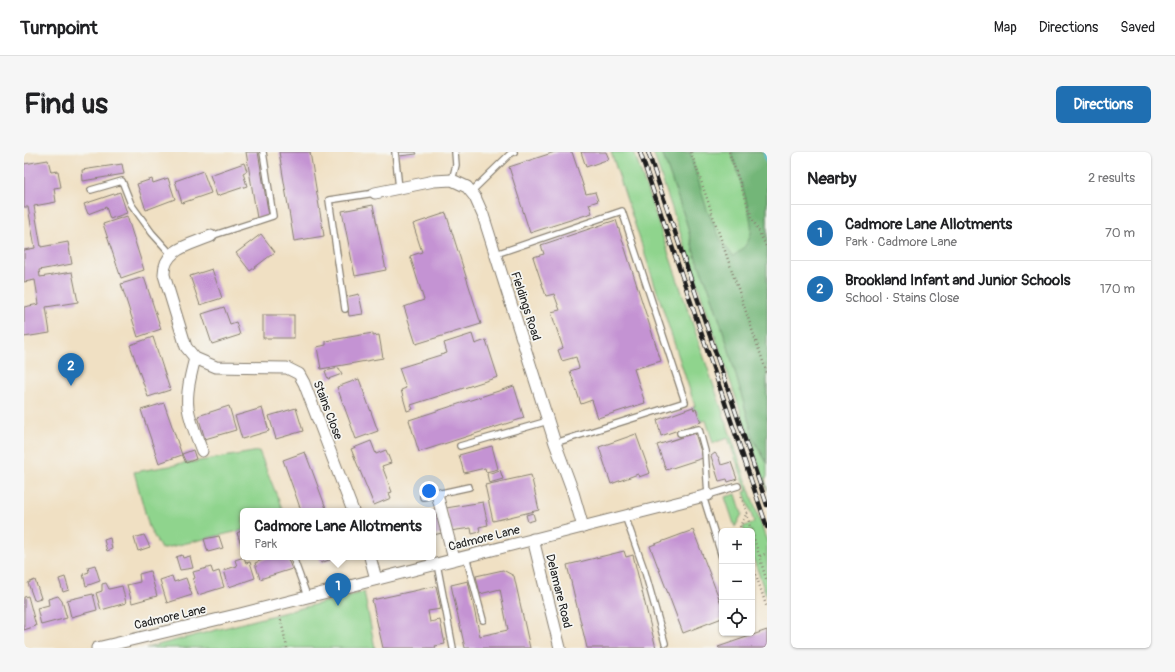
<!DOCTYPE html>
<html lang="en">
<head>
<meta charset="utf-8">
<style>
	:root { --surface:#fff; --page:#f6f6f6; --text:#202124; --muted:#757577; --line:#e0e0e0; --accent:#1f6fb2 }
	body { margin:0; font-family:Pangolin,sans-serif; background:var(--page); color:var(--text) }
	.controls { position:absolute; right:12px; bottom:12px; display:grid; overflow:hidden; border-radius:6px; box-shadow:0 1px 3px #0004 }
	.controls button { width:36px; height:36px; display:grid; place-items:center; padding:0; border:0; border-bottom:1px solid var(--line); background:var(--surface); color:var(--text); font:20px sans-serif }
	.you { position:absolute; left:405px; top:339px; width:14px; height:14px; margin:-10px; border:3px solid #fff; border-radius:50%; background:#1a73e8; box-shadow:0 0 0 6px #1a73e833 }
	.badge { display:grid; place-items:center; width:26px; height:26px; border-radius:50%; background:var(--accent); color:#fff; font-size:13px; font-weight:700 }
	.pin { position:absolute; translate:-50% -33px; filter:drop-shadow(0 1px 2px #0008) }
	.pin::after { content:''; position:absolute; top:21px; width:14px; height:12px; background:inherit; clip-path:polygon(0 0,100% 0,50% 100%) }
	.popup { position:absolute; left:216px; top:356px; width:196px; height:52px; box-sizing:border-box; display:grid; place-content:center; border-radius:6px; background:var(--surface); filter:drop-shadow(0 1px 3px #0005); font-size:13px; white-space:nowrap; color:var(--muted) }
	.popup b { font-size:15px; color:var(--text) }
	.popup::after { content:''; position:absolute; left:50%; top:100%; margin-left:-8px; border:8px solid transparent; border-top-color:var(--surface) }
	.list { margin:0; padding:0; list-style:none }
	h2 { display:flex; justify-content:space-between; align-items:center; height:52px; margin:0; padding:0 16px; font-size:17px }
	h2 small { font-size:13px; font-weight:400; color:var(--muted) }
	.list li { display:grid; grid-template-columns:26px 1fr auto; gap:12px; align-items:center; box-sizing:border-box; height:56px; padding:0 16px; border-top:1px solid var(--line) }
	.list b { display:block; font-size:15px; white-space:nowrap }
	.list p { margin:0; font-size:13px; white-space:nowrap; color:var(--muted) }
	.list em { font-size:13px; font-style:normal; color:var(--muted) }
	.icon { flex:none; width:22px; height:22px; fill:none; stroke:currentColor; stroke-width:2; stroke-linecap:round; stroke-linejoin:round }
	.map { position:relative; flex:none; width:743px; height:496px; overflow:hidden; border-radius:6px }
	header { display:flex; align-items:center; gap:24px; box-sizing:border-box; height:56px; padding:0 20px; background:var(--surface); border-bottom:1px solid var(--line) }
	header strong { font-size:19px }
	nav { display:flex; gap:22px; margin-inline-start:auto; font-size:14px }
	.intro { display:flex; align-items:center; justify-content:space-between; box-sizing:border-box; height:96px; padding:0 24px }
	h1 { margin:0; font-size:28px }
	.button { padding:10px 18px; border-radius:6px; background:var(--accent); color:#fff; font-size:14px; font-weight:700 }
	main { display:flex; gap:24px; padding:0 24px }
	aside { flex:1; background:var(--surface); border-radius:6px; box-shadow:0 1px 3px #0004 }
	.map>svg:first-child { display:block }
	.green { fill:#8fd48d; stroke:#567854 }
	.forest { fill:#73b678; stroke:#48694a }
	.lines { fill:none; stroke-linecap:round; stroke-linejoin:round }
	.stream { stroke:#50b7cf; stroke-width:4.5 }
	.building { fill:#c493d3 }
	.lane-casing { stroke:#867e70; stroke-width:8 }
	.street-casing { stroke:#867e70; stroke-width:13 }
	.path { stroke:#867e70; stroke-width:2.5; stroke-dasharray:1 3; stroke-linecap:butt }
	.lane { stroke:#fff; stroke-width:5.5 }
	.street { stroke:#fff; stroke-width:11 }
	.rail-casing { stroke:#1c1c1c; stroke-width:4.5 }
	.rail { stroke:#f6f6f2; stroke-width:3; stroke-dasharray:9; stroke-linecap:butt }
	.labels { text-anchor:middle; stroke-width:3.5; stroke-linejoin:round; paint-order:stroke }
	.street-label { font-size:12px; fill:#1c1c1c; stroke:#f6f6f2 }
</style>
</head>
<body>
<header>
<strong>Turnpoint</strong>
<nav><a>Map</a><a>Directions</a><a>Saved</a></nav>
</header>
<div class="intro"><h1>Find us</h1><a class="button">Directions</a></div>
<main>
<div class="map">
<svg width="743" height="496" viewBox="0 0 743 496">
	<rect width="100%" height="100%" fill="#f6f6f2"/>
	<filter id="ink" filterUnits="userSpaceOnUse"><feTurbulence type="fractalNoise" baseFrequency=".025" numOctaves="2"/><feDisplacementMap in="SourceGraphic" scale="8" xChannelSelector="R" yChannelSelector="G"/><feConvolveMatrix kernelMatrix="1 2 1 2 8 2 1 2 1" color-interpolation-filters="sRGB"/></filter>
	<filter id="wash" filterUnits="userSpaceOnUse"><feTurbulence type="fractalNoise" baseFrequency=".012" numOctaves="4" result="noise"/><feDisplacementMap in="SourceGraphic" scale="16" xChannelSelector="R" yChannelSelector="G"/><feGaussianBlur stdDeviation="0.9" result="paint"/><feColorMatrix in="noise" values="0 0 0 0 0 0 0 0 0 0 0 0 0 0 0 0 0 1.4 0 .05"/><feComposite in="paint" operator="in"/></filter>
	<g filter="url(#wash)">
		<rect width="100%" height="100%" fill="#f0e0c3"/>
		<g class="green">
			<polygon points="587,0 610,0 743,390 743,446 728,402 728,379 720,379 719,375 730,370 720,340 723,339 704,286 689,291 682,268 677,270 672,258 670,258 669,255 671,254"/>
			<polygon points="629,0 638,0 662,69 671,104 685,136 703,191 730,288 743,311 743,325 741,326 743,338"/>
			<polygon points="652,0 743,0 743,267"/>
			<polygon points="235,299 259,359 219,359 219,378 137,397 125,375 110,320"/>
			<polygon points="712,342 718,362 711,375 701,345"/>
			<polygon points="340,440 351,496 122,496"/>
		</g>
		<path class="forest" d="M638 0H666L683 58 698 90 709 104C718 98 724 93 727 81 730 68 712 15 707 0H743V311L730 288 703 191 685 136 671 104 662 69Z"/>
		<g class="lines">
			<polyline class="stream" points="741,0 743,9"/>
		</g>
		<g id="blocks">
			<g class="building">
				<polygon points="222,0 234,0 245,64 233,66"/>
				<polygon points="255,0 286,0 300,84 270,89"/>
				<polygon points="375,0 392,0 393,2 375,4"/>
				<polygon points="531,0 548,0 562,42 571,40 574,49 565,52 568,61 506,81 485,15"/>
				<polygon points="557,0 582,0 585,7 562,15"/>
				<polygon points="24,8 27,20 34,19 37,35 30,36 32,50 10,54 17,95 44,90 48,112 15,118 16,125 48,120 54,150 22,155 26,181 0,185 0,155 15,152 11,128 0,130 0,98 11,96 4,55 0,55 0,12"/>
				<polygon points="220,11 223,19 219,21 223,34 193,44 186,23"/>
				<polygon points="98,12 100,22 59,29 58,18"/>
				<polygon points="179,19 187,41 158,51 151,29"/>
				<polygon points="144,26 151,47 122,58 113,32 128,27 129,31"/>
				<polygon points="96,40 103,61 86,67 82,55 64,62 60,52"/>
				<polygon points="349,53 362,118 331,124 318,59"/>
				<polygon points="422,61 457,172 392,192 380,155 400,148 386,104 398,100 389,72"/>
				<polygon points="103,64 120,118 97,126 79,72"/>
				<polygon points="592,68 637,209 610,217 621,251 574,266 568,248 557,252 546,219 555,216 552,205 538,209 534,198 539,196 527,160 536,158 530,142 522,144 509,105 520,102 517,93"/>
				<polygon points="237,82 251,100 226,119 212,101"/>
				<polygon points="188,117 198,146 176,153 166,124"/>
				<polygon points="120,125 137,177 114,185 97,132"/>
				<polygon points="335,142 339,162 325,164 322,145"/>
				<polygon points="200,155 206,172 212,170 216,183 188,192 178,162"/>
				<rect x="239" y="163" width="31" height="23"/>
				<polygon points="349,181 349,184 355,183 359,206 297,217 293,195 302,193 302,189"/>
				<polygon points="448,182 451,192 462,188 474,225 387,253 389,257 383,259 377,238 382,236 375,216 423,201 420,191"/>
				<polygon points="129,185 146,238 124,245 106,193"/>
				<polygon points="315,216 318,222 304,227 301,219"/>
				<polygon points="335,227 354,279 332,287 313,235"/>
				<polygon points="490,234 500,266 395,300 385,268"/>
				<polygon points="140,251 158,303 135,311 117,258"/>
				<polygon points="205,254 212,278 181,287 174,264"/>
				<polygon points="669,255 670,258 672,257 677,270 637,284 633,268"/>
				<polygon points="238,256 245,279 218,287 211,264"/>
				<polygon points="272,256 279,279 252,287 245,264"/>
				<polygon points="671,281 679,306 642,318 633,293"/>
				<polygon points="612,282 626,321 615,325 614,322 587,332 575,295"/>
				<polygon points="347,289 352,302 362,298 367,311 358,314 368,340 365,341 367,346 350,353 327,297"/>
				<polygon points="468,294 474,317 462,320 461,316 440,321 435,303"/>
				<polygon points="169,298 172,307 162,311 158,302"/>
				<polygon points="281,300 289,321 303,359 277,359 273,347 259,308"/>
				<polygon points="691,301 695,306 697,313 707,310 713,327 704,330 703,327 695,329 687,304"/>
				<polygon points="476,318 479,327 465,331 463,322"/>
				<polygon points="507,323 515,358 469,369 461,333"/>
				<polygon points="459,350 464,373 455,375 456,380 448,382 447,376 426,379 422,356"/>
				<polygon points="413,358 418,381 409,383 409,359"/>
				<polygon points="509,361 511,368 504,370 502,363"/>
				<polygon points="219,378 219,398 213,381"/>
				<polygon points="669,378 698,454 698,466 659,481 626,394"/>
				<polygon points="120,383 126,395 114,399 110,386"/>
				<polygon points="195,384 199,396 184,400 180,387"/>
				<polygon points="86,386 88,397 83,399 80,388"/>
				<polygon points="600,399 602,405 609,403 632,496 563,496 543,413"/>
				<polygon points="158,403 159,406 166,404 169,416 156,418 152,405"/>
				<polygon points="220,405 222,411 226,410 231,426 205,435 200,418 213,414 211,408"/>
				<polygon points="245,405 263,405 268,417 236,427 231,411"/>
				<polygon points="295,405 313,405 297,411"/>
				<polygon points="71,413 76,429 62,434 59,422 65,420 64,415"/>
				<polygon points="187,415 189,421 195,419 200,435 174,443 169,427 171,426 169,420"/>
				<polygon points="479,418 490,424 506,496 441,496 427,433 444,429 456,484 484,478 476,437 456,442 452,424"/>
				<polygon points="126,419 133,444 108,451 103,433 116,430 115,422"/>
				<polygon points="148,424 150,430 162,426 168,443 143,451 136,428"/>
				<polygon points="41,425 45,438 39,440 35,427"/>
				<polygon points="11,428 17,446 10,448 4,431"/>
				<polygon points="82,431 85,437 98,434 102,451 77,458 72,441 78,439 78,432"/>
				<polygon points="412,434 417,457 404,459 406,470 416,468 421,492 411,494 412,496 359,496 348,448"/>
				<polygon points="69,442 73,458 47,465 43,448"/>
				<polygon points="4,444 12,474 0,478 0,445"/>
				<polygon points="34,444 38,449 43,466 17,473 13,456 25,453 24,447"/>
				<polygon points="743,478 743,496 695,496 694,495"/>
			</g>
		</g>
	</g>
	<g filter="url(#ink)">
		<use href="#blocks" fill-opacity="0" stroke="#867e70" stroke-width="1"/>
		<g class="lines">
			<defs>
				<g id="lane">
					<polyline points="371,0 375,36"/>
					<polyline points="428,28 432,13 431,0"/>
					<polyline points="67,38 98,29 107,52 128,81 147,102"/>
					<polyline points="447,40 486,2 490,0"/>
					<polyline points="187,84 249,64 239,0"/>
					<polyline points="472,102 598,59 661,250 531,291"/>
					<polyline points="321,157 305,48 351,41"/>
					<polyline points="656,281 675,277 681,299 684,343 714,334"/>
					<polyline points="436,294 524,269"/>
					<polyline points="679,344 698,405"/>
					<polyline points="399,345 445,335"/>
					<polyline points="601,364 621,420 641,491"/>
					<polyline points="442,404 459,468"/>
					<polyline points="269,405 283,444"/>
					<polyline points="413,412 429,496"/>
				</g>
				<g id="street">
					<polyline points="351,41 410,29 428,28 443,35 451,45 459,63 531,291 548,337 559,375"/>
					<path d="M187 84C166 93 139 97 140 123L162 195 171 206 192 215 263 216 275 222 280 231 329 359"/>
					<path d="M171 206C167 222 162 240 164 256 166 270 173 285 178 299"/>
					<polyline points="413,342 430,407"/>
					<polyline points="509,387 536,496"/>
					<polyline points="346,405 352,427"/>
					<polyline points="73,496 216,462 684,343"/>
				</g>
			</defs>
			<use href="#lane" class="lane-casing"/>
			<use href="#street" class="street-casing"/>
			<g class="path">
				<polyline points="667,0 743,221"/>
				<polyline points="705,0 729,68 743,96"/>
				<polyline points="723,361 727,379"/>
				<polyline points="717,379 716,374 723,361 717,343"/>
				<polyline points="728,380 743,430"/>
				<polyline points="736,404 743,401"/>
				<polyline points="728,411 743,456"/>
				<polyline points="256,464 263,496"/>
			</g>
			<use href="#lane" class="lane"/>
			<use href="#street" class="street"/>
			<defs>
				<g id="rail">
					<polyline points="616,0 743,375"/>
					<polyline points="624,0 743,353"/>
				</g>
			</defs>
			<use href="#rail" class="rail-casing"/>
			<use href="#rail" class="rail"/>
		</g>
	</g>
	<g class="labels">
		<g class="street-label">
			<text transform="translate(502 154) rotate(72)" y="4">Fieldings Road</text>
			<text transform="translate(304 258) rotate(69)" y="4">Stains Close</text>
			<text transform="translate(460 386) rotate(-14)" y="4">Cadmore Lane</text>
			<text transform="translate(535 439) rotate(76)" y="4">Delamare Road</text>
			<text transform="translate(146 465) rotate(-13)" y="4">Cadmore Lane</text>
		</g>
	</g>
</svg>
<div class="controls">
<button>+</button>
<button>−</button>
<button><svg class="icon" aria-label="locate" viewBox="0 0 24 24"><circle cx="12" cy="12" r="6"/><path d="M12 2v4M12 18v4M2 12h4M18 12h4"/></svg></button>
</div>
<div class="you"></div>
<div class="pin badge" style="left:314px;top:454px">1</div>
<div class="popup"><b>Cadmore Lane Allotments</b>Park</div>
<div class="pin badge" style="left:47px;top:234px">2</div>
</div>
<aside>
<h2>Nearby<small>2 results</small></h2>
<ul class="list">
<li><span class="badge">1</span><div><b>Cadmore Lane Allotments</b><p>Park · Cadmore Lane</p></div><em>70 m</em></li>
<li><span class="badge">2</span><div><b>Brookland Infant and Junior Schools</b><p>School · Stains Close</p></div><em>170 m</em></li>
</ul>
</aside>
</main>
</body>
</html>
